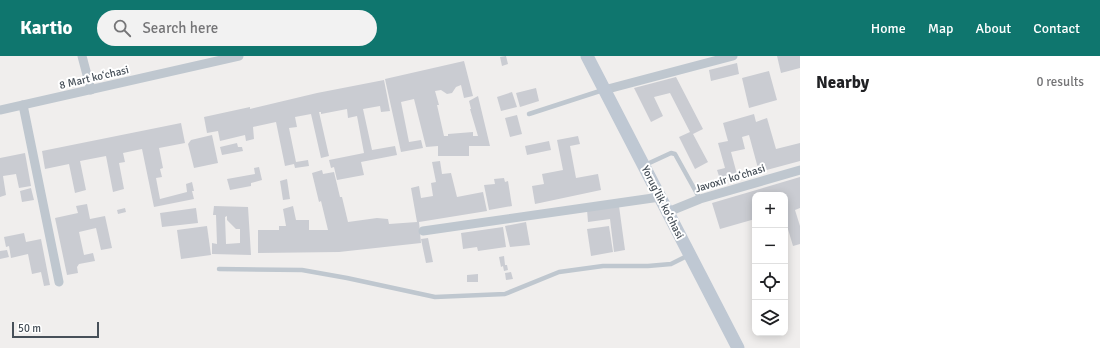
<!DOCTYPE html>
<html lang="en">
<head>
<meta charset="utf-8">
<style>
	:root { --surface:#fff; --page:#f2f2f2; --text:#202124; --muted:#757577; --line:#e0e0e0; --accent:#0f766e }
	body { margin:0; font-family:Signika,sans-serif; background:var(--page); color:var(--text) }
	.controls { position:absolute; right:12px; bottom:12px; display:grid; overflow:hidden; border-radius:8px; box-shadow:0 2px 10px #0003 }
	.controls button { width:36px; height:36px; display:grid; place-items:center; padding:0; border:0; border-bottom:1px solid var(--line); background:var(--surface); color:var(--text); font:20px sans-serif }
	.scale { position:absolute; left:12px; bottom:10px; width:87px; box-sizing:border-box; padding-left:4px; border:2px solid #475059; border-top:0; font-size:11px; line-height:14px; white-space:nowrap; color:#475059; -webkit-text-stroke:3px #fff; paint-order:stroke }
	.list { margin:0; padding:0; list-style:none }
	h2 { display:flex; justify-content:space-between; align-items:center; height:52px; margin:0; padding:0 16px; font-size:17px }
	h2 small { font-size:13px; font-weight:400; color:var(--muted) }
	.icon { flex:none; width:22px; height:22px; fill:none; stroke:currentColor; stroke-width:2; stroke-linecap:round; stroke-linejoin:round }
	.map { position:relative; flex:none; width:800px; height:292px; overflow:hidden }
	header { display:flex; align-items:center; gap:24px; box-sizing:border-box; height:56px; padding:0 20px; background:var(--accent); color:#fff }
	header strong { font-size:19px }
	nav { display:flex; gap:22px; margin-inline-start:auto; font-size:14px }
	.search { width:280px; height:36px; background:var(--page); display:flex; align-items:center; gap:10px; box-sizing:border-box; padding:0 14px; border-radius:22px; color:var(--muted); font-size:15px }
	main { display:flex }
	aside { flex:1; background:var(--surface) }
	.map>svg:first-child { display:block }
	.building { fill:#caccd2; fill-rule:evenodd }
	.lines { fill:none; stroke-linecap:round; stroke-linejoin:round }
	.lane { stroke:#bfc7cf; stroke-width:4.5 }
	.street { stroke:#bfc7cf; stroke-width:9 }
	.secondary { stroke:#bfc8d3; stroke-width:13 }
	.labels { text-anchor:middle; stroke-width:4; stroke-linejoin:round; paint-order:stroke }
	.street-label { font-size:11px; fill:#475059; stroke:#fff }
</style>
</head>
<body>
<header>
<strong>Kartio</strong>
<div class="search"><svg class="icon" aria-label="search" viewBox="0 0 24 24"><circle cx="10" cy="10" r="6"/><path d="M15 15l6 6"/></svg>Search here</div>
<nav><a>Home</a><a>Map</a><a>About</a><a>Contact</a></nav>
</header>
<main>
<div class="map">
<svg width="800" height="292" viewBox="0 0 800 292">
	<rect width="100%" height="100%" fill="#f0eeed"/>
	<g class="building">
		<polygon points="506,0 508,8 502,10 500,1"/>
		<polygon points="777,0 800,0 800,12 781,17"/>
		<polygon points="464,5 473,40 464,42 461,29 456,31 452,37 447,38 441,34 435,35 439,49 437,49 444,80 448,80 448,78 473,76 473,80 478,80 470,53 471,53 469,45 478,40 490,90 469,90 469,100 438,100 438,90 426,91 414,43 401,46 409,86 421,84 423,92 401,96 385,23"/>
		<polygon points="737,7 739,18 711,25 709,14"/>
		<polygon points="769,15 777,44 749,52 742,22"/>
		<polygon points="676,21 703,73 693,78 708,106 695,113 679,81 690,76 670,37 654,41 663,60 651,66 634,32"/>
		<polygon points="384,24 390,55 381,56 380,50 363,53 372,94 395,90 397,99 361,106 364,119 337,124 334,111 331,112 329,104 364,97 357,60 348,62 347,53 321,58 321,56 319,56 329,100 321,102 311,58 295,61 297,71 289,72 296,106 308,104 309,110 295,112 294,108 285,110 276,66 253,71 254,83 246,85 245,79 220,85 218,75 207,77 204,61 250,51 250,53 317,37"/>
		<polygon points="536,32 539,45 520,51 516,37"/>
		<polygon points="512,36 517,51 501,55 497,41"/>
		<polygon points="754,58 756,66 767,62 776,93 800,87 800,105 759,116 749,79 742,81 745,93 731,96 738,122 721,126 717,114 725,112 718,87 728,85 723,67"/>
		<polygon points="517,59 522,78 510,81 505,62"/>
		<polygon points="181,67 185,87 159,92 163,112 160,113 162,121 156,122 160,143 187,136 186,128 192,126 194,135 192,135 194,143 154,151 142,93 123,97 125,106 119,107 124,133 113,136 106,100 80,105 86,134 75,137 69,108 45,113 42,95"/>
		<polygon points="212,79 218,107 194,112 188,88 191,84"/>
		<polygon points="578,80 580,88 570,90 576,122 598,118 601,134 535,148 532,130 544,128 542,118 563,114 557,84"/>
		<polygon points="549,85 551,94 527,99 525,90"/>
		<polygon points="237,87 238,91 242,91 243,95 222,99 220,91"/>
		<polygon points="25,97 31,130 19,132 16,118 3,120 6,139 0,141 0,102"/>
		<polygon points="440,105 442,118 451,117 457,141 483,136 487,155 419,166 421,187 339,196 258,197 258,174 279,174 279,170 286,170 283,153 293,150 296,164 309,164 309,174 328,174 321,145 319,146 312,117 322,114 323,118 334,116 340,141 342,141 348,166 377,162 388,163 389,168 417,166 411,132 419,130 421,142 433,140 431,127 436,126 432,106"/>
		<polygon points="259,111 262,124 251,127 251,130 230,134 227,123 255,118 254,112"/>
		<polygon points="800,121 800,152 795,154 800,170 800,188 793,190 785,163 785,139 755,139 755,163 720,173 712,147"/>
		<polygon points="504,122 505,126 508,125 512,150 489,154 484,129 495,128 494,123"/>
		<polygon points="287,123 290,143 283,144 280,125"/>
		<polygon points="31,132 34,144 22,146 20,135"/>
		<polygon points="87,148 90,163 105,160 112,192 101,194 96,172 79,176 84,199 93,197 95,205 79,208 77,211 78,217 67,219 55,162 78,157 76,150"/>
		<path d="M214 150 248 151 251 199 212 198V187L217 188 216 159H213ZM227 160V164L236 173H240V187L226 188 225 161Z"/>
		<polygon points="619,150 625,194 614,196 610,163 588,166 587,154"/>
		<polygon points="125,152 126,156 118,158 117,154"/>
		<polygon points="196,152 198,167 162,171 160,157"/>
		<polygon points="526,166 530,189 510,191 505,170"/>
		<polygon points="207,170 211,199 181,203 177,174"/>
		<polygon points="609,170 613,196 591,200 587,173"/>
		<polygon points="503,171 506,191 478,195 477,191 463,193 461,177"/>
		<polygon points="24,177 26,186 41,183 50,229 44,230 41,216 32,218 28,198 11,202 9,190 6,191 4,181"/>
		<polygon points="428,182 433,206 426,207 421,183"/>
		<polygon points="7,194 9,201 0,203 0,195"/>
		<polygon points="504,200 505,209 507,209 508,214 504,215 503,210 501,211 499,201"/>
		<polygon points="511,216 513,223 506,224 505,217"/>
		<polygon points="478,218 478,226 467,226 467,219"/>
	</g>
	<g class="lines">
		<g class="lane">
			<polyline points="529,58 603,34"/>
			<polyline points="645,109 671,97 675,98 700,143"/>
			<polyline points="219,213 302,214 347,222 435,241 505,238 559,216 603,210 648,210 671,208 689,199"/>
		</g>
		<g class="street">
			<polyline points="82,0 91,34"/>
			<polyline points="604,34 733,0"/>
			<polyline points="23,49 59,226"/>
			<polyline points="0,54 239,0"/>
			<polyline points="668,156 700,143 800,114"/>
			<polyline points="423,175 660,141"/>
		</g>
		<polyline class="secondary" points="587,0 738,292"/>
	</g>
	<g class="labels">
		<g class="street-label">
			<text transform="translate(94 21) rotate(-13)" y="4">8 Mart koʻchasi</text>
			<text transform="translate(730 122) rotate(-17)" y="4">Javoxir koʻchasi</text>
			<text transform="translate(663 146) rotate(63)" y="4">Yorug'lik koʻchasi</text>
		</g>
	</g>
</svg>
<div class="controls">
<button>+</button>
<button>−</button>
<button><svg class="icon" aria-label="locate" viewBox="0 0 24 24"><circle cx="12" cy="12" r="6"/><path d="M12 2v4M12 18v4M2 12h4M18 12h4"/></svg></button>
<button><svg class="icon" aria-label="layers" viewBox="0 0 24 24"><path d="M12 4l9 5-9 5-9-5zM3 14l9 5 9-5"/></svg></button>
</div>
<div class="scale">50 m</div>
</div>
<aside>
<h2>Nearby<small>0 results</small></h2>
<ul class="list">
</ul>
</aside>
</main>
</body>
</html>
